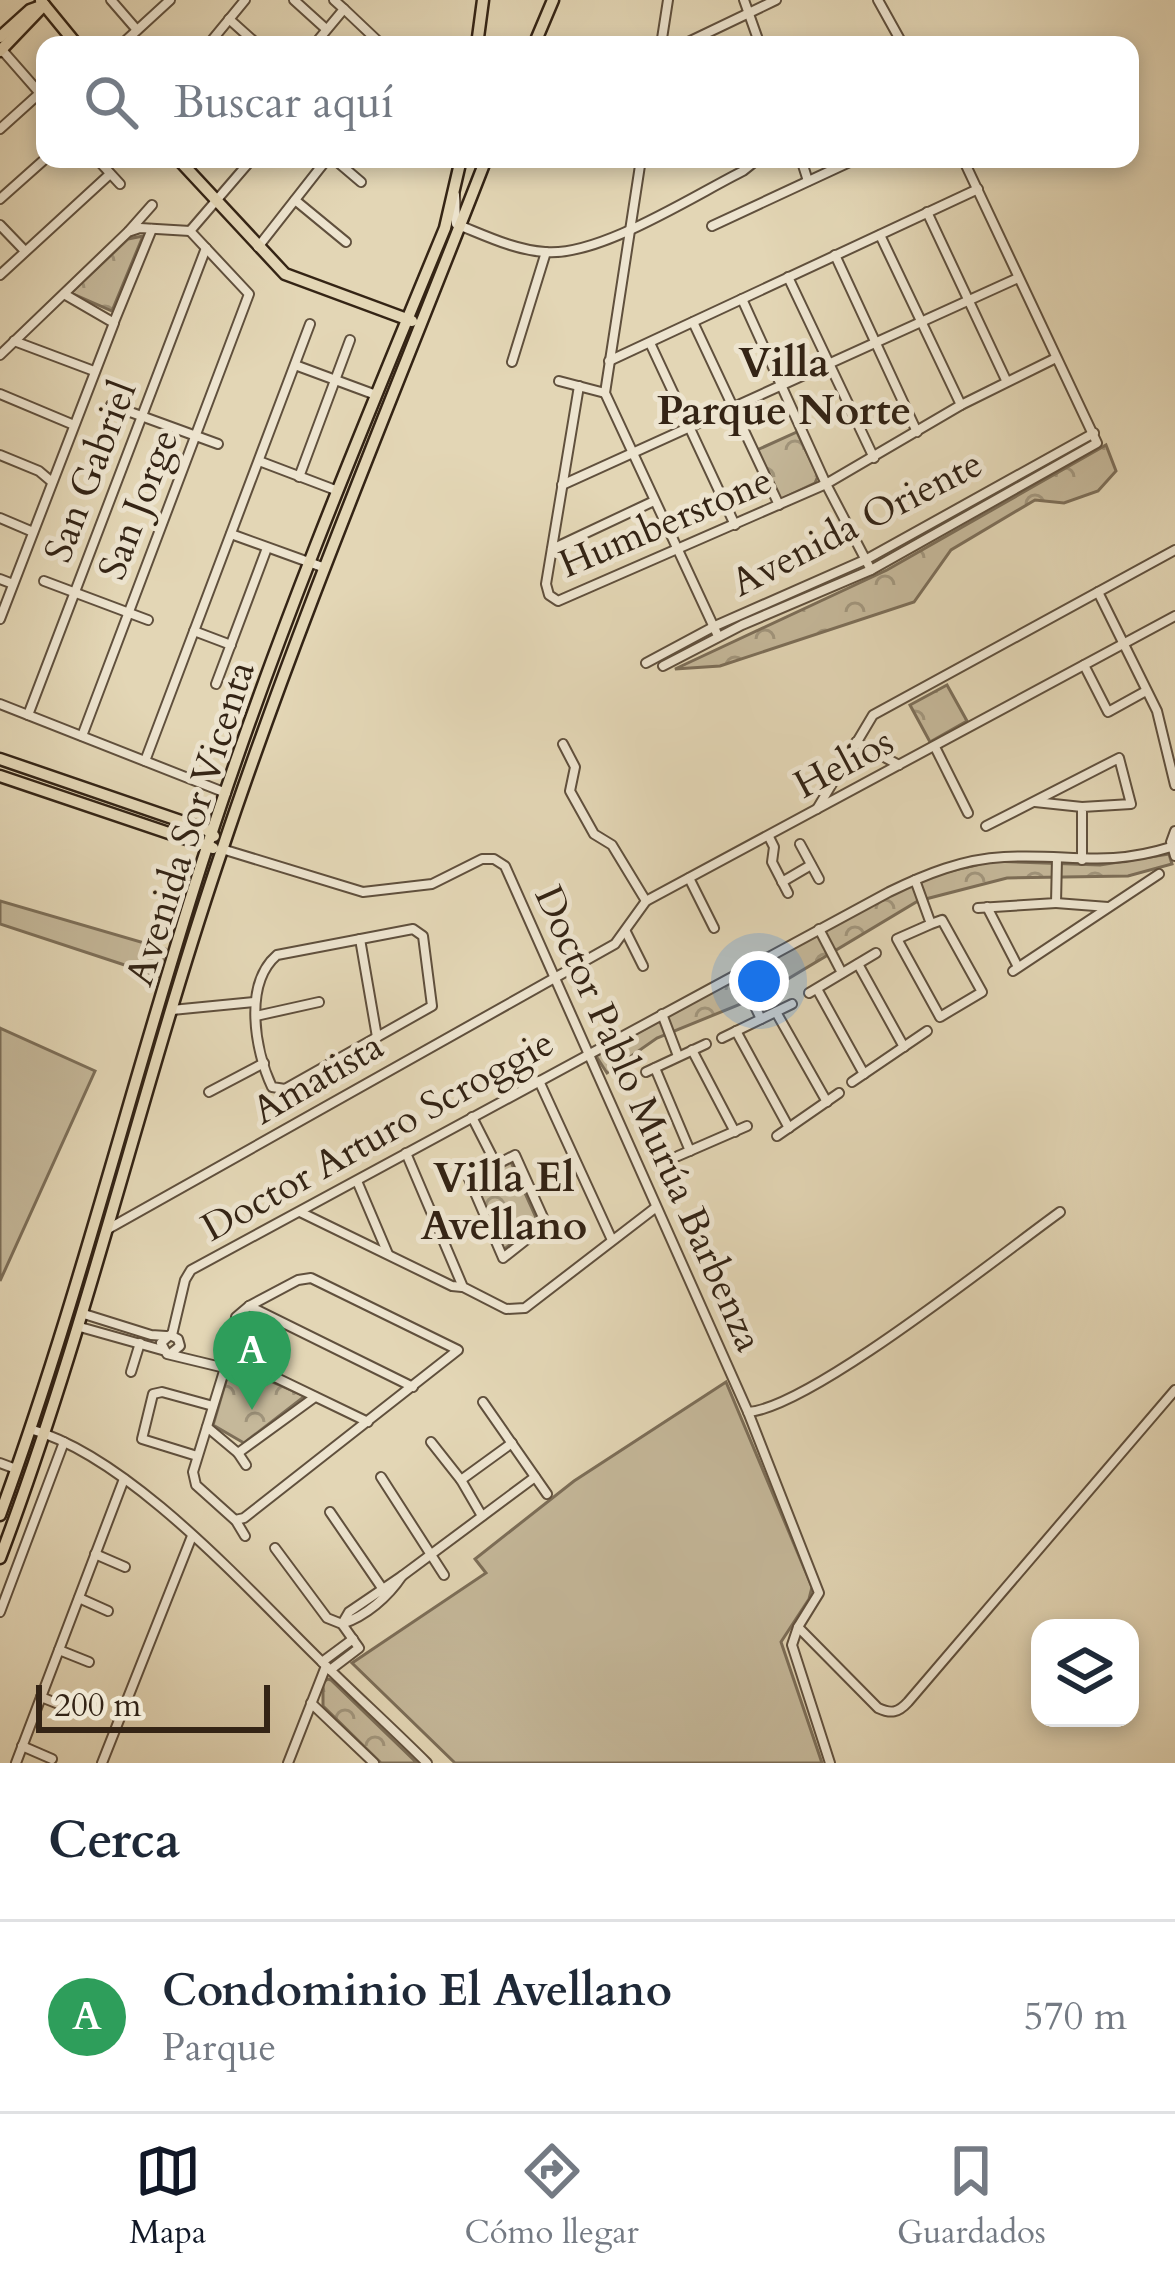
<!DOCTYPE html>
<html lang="es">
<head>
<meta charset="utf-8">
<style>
	:root { --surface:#fff; --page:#f6f6f7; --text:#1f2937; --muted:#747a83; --line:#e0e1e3; --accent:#111827 }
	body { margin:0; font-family:Cardo,serif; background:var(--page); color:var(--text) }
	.controls { position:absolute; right:36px; bottom:36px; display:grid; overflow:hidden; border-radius:24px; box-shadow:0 6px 18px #0003 }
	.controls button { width:108px; height:108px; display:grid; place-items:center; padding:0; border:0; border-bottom:3px solid var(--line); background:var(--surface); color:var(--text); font:60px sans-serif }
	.scale { position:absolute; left:36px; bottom:30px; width:234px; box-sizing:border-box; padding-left:12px; border:6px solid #342415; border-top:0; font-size:33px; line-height:42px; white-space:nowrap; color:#342415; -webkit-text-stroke:9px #ede4cf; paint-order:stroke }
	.you { position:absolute; left:759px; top:981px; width:42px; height:42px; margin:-30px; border:9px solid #fff; border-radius:50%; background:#1a73e8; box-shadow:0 0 0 18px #1a73e833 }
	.badge { display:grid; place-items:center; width:78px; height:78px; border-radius:50%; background:var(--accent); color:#fff; font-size:39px; font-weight:700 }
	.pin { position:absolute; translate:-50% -99px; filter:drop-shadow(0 3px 6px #0008) }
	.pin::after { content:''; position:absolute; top:63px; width:42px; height:36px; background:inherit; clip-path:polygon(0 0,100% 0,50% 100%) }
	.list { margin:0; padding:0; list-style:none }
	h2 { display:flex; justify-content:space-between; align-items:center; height:156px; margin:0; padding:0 48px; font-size:51px }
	h2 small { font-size:39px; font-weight:400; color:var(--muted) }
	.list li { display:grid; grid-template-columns:78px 1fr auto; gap:36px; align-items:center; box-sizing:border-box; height:192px; padding:0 48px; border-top:3px solid var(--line) }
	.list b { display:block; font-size:45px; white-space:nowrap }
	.list p { margin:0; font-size:39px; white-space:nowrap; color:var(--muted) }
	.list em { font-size:39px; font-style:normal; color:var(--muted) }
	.icon { flex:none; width:66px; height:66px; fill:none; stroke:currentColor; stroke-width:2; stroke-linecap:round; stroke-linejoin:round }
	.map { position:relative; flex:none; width:1175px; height:1763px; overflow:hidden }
	.search { position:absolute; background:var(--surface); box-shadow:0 6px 18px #0003; left:36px; right:36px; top:36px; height:132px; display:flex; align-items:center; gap:30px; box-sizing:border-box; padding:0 42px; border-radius:24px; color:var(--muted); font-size:45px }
	.sheet { height:348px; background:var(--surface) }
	nav { display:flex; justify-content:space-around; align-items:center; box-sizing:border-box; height:168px; border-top:3px solid var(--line); background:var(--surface); font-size:33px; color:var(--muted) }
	nav a { display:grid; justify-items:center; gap:6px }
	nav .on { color:var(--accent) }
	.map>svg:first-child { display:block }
	.grass { fill:#c5b89a; stroke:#7c6e58; stroke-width:3 }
	.forest { fill:url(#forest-crowns); stroke:#7c6e58; stroke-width:3 }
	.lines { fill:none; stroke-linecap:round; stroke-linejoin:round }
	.minor-casing { stroke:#60503d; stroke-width:12 }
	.major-casing { stroke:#342415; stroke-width:15 }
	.minor { stroke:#ede4cf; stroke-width:8 }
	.major { stroke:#e3d6b5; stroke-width:10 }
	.labels { text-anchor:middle; stroke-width:10; stroke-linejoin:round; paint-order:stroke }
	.street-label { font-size:39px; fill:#342415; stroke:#ede4cf }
	.neighbourhood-label { font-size:42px; font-weight:bold; fill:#342415; stroke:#ede4cf }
</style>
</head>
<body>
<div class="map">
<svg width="1175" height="1763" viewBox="0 0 1175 1763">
	<defs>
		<pattern id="forest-crowns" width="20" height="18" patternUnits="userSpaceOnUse" patternTransform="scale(3)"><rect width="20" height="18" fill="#c5b89a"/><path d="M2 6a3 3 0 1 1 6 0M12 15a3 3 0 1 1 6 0" fill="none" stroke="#a1957c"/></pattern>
	</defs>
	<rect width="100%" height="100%" fill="#e3d6b5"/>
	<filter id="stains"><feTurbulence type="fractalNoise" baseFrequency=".00167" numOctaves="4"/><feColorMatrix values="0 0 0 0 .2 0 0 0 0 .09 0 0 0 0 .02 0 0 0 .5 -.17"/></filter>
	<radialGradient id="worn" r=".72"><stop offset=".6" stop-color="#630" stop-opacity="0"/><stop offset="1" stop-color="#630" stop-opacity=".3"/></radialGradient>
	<g class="grass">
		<polygon points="0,901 165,949 158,976 0,924"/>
		<polygon points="0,1028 95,1071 0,1281"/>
		<polygon points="726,1382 812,1587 809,1599 781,1642 822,1763 455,1763 352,1663 486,1573 475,1559 574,1481"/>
	</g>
	<g class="forest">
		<polygon points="143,236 112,311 71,293 128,239"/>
		<polygon points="797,432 818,476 815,483 779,500 757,450"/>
		<polygon points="1106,445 1116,471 1098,491 1064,503 1035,500 951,550 914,602 720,666 675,669 887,570"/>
		<polygon points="947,685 967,721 930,742 910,705"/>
		<polygon points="1169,854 1172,864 1128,876 1007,878 918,901 758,997 657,1038 607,1073 596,1056 876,901 930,876 992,861 1100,865"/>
		<polygon points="510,1160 538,1222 502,1251 471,1180"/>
		<polygon points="231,1364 305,1396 244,1443 213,1425"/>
		<polygon points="328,1679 331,1680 417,1763 381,1763 323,1706 323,1682"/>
	</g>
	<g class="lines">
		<defs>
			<g id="minor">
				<polyline points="111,0 137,30"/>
				<polyline points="294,0 326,29"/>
				<polyline points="744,0 760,45"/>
				<polyline points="878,0 903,45"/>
				<polyline points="344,9 382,45"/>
				<polyline points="229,19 258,45"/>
				<polyline points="121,45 170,0"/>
				<polyline points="208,45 245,0"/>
				<polyline points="314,45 344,9 334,0"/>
				<polyline points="661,45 668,0"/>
				<polyline points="682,45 776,0"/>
				<polyline points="2,50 45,99"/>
				<polyline points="0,129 40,93"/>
				<polyline points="97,159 120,184"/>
				<polyline points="334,159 361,182"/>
				<polyline points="641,159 605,393 718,636"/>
				<polyline points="801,159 808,181"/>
				<path d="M455 195 456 224C484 235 514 250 545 252 599 257 693 196 743 171L758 159"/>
				<polyline points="0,199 45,159"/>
				<polyline points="295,200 346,242"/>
				<polyline points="927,212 1006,380"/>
				<polyline points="0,225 25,251"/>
				<polyline points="712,226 856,159"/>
				<polyline points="129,231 152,205"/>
				<polyline points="880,235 961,405"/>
				<polyline points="258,247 327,159"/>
				<polyline points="835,255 917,432"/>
				<polyline points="0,275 110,174"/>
				<polyline points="788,277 874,458"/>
				<polyline points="742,299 826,484 871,570"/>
				<polyline points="114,322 152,229"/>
				<polyline points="693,322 779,505"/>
				<polyline points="14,341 94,371"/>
				<polyline points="650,343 735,525"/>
				<polyline points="0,355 128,232 140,228 190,231 252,159"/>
				<polyline points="609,361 978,189"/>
				<polyline points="512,362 546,252"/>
				<polyline points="295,365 376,395"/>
				<polyline points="559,381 605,393"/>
				<polyline points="579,386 546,584 549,595 558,601 826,484 961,405 1056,358"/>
				<polyline points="0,394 74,425"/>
				<polyline points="111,405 218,444"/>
				<polyline points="0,455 39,471 52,482"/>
				<polyline points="259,461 338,491"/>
				<polyline points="299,477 350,340"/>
				<polyline points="562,485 1018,278"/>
				<polyline points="0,518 33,532"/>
				<polyline points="231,534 325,568"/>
				<polyline points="552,549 654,501"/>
				<polyline points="0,579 13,584"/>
				<polyline points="44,581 148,620"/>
				<polyline points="1098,592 1157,711 1175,785"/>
				<polyline points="0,619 114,323 64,294"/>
				<polyline points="194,631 231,645"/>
				<polyline points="646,663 715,626 867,559 1094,433"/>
				<polyline points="1084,665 1108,712 1146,691"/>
				<polyline points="663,666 742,625 871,570 1097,443 963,159"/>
				<polyline points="216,684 267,548"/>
				<polyline points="0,704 226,793"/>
				<polyline points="28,715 206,248"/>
				<polyline points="82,736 249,294 190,231"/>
				<polyline points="856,742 899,765"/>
				<polyline points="563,744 575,767 570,791 594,834 612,845 646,901"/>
				<polyline points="935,747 968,813"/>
				<polyline points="145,761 310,324"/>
				<polyline points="1035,802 1082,807"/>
				<polyline points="817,809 873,715 1175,550"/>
				<polyline points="986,826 1119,758 1131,804 1082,807 1082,860"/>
				<polyline points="1175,831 1171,842 1175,856"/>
				<polyline points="769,837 774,847 772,862 788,893"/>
				<polyline points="800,844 819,879"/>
				<path d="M222 849 363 892 432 884 482 859H494L505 866 748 1412 819 1593 798 1627 878 1708C891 1714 898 1713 908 1702L1175 1390"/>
				<polyline points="689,878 714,928"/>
				<polyline points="915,880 931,924 897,939 940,1017 982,992 942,920 931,924"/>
				<polyline points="782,882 811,865"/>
				<polyline points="1056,903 1108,907"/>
				<polyline points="987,907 1018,967"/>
				<polyline points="978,908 1056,903 1057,858"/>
				<path d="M413 929 423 936 432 1006 285 1089 272 1087C255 1051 243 984 277 955Z"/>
				<polyline points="819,929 842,973"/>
				<polyline points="626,932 643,966"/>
				<polyline points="360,939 377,1037"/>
				<polyline points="858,964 904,1047"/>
				<polyline points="1013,971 1159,874"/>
				<polyline points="739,973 761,1019"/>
				<polyline points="817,989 864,1074"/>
				<polyline points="809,993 876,953"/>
				<polyline points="172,1010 254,1002"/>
				<polyline points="776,1012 827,1102"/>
				<polyline points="662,1014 678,1056"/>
				<polyline points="256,1016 319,1002"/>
				<polyline points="736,1031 789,1128"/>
				<polyline points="722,1038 792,1004"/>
				<polyline points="692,1050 735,1132"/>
				<polyline points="655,1068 690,1151"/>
				<polyline points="646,1072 706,1044"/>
				<polyline points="539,1081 612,1240"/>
				<polyline points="852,1082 927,1031"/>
				<polyline points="209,1092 264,1063"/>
				<polyline points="472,1117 496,1164"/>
				<polyline points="777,1136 839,1093"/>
				<polyline points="406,1153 463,1287 506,1309 525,1308 655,1208"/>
				<polygon points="515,1155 546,1224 503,1258 469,1179"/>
				<polyline points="678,1156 747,1126"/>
				<polyline points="357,1181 388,1254"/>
				<polyline points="300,1212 452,1286 462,1287"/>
				<polyline points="108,1229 615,944 646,901 1175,616"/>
				<polygon points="311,1278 458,1350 244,1518 235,1520 196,1485 193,1472 229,1355 236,1317 249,1306 298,1280"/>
				<polyline points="249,1306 413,1387"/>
				<polyline points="84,1314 151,1335 166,1336"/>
				<polyline points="80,1327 162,1350"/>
				<path d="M172 1335 185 1280 191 1270 889 892C926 874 963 859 1004 857 1068 853 1104 868 1171 847"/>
				<polyline points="170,1354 180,1346 178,1339 170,1335 161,1343 167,1354 225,1368"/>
				<polyline points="229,1355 368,1422"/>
				<polyline points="131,1372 140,1343"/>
				<polyline points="483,1402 547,1494"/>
				<path d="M748 1412C810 1408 1000 1255 1060 1212"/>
				<polyline points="207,1427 238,1453 315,1397"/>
				<path d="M30 1429C128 1456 242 1583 315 1655 351 1691 390 1726 427 1763"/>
				<polyline points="431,1442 461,1480 512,1443"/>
				<polyline points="238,1453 246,1465"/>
				<polyline points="197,1456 142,1439 153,1394 162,1392 213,1406"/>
				<polyline points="0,1463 16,1469"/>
				<polyline points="381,1477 444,1575"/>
				<polyline points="461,1480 482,1516"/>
				<polyline points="330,1512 382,1588"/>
				<polyline points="236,1521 245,1536"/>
				<polyline points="275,1548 327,1618 342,1624 359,1648 330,1670"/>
				<polyline points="95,1554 125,1567"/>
				<polyline points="402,1576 535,1477"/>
				<path d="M402 1576C388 1597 366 1616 342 1624L349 1612Z"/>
				<polyline points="79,1598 108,1611"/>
				<polyline points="0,1612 64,1442"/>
				<polyline points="798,1627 792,1645 830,1763"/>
				<polyline points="59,1650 89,1662"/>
				<polyline points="322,1662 353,1639"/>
				<polyline points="41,1697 71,1709"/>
				<polyline points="311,1703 374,1763"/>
				<polyline points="22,1746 52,1759"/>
				<polyline points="16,1763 124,1479"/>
				<polyline points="102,1763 192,1536"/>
				<polyline points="288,1763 326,1666"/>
			</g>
			<g id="major">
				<polyline points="41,1 77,45"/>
				<polyline points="0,37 30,10 44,5"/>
				<polyline points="477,45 483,0"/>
				<polyline points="534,45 553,0"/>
				<polyline points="0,51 44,5"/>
				<polyline points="178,159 285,274 412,321"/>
				<polyline points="0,759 207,830 214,836"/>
				<polyline points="0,776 213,848"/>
				<path d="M0 1515C80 1296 135 1069 207 847 275 637 361 431 445 228L461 159"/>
				<path d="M0 1558C88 1325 143 1082 223 847 301 614 397 388 486 159"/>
			</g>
		</defs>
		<use href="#minor" class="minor-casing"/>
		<use href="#major" class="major-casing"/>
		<use href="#minor" class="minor"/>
		<use href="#major" class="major"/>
	</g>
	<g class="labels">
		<g class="street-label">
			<text transform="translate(89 471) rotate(-69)" y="14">San Gabriel</text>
			<text transform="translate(137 504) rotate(-69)" y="14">San Jorge</text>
			<text transform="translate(665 521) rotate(-23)" y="14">Humberstone</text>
			<text transform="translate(856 522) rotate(-27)" y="14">Avenida Oriente</text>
			<text transform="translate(843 762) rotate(-28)" y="14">Helios</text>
			<text transform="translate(189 823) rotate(-72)" y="14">Avenida Sor Vicenta</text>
			<text transform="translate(317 1077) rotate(-30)" y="14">Amatista</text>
			<text transform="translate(650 1118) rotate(66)" y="14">Doctor Pablo Murúa Barbenza</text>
			<text transform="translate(377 1134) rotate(-29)" y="14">Doctor Arturo Scroggie</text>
		</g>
		<g class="neighbourhood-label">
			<text x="784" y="376">Villa<tspan x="784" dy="48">Parque Norte</tspan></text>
			<text x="504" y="1191">Villa El<tspan x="504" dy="48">Avellano</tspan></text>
		</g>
	</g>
	<rect width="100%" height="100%" filter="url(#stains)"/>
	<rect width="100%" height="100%" fill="url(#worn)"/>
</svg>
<div class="controls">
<button><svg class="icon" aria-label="layers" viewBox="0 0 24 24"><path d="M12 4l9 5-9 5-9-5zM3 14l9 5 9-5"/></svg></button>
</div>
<div class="scale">200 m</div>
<div class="you"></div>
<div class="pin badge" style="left:252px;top:1410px;background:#2e9e5b">A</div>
<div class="search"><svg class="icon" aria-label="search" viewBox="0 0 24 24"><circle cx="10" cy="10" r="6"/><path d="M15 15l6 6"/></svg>Buscar aquí</div>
</div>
<section class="sheet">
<h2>Cerca<small></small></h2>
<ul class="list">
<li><span class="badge" style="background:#2e9e5b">A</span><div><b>Condominio El Avellano</b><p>Parque</p></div><em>570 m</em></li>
</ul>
</section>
<nav>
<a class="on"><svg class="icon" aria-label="map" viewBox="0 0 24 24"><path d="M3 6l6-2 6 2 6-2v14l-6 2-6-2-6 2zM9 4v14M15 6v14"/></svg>Mapa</a>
<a><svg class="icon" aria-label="directions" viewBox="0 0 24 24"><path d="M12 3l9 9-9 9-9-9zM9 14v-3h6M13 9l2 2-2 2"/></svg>Cómo llegar</a>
<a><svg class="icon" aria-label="saved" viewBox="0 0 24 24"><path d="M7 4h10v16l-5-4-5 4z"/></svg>Guardados</a>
</nav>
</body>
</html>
